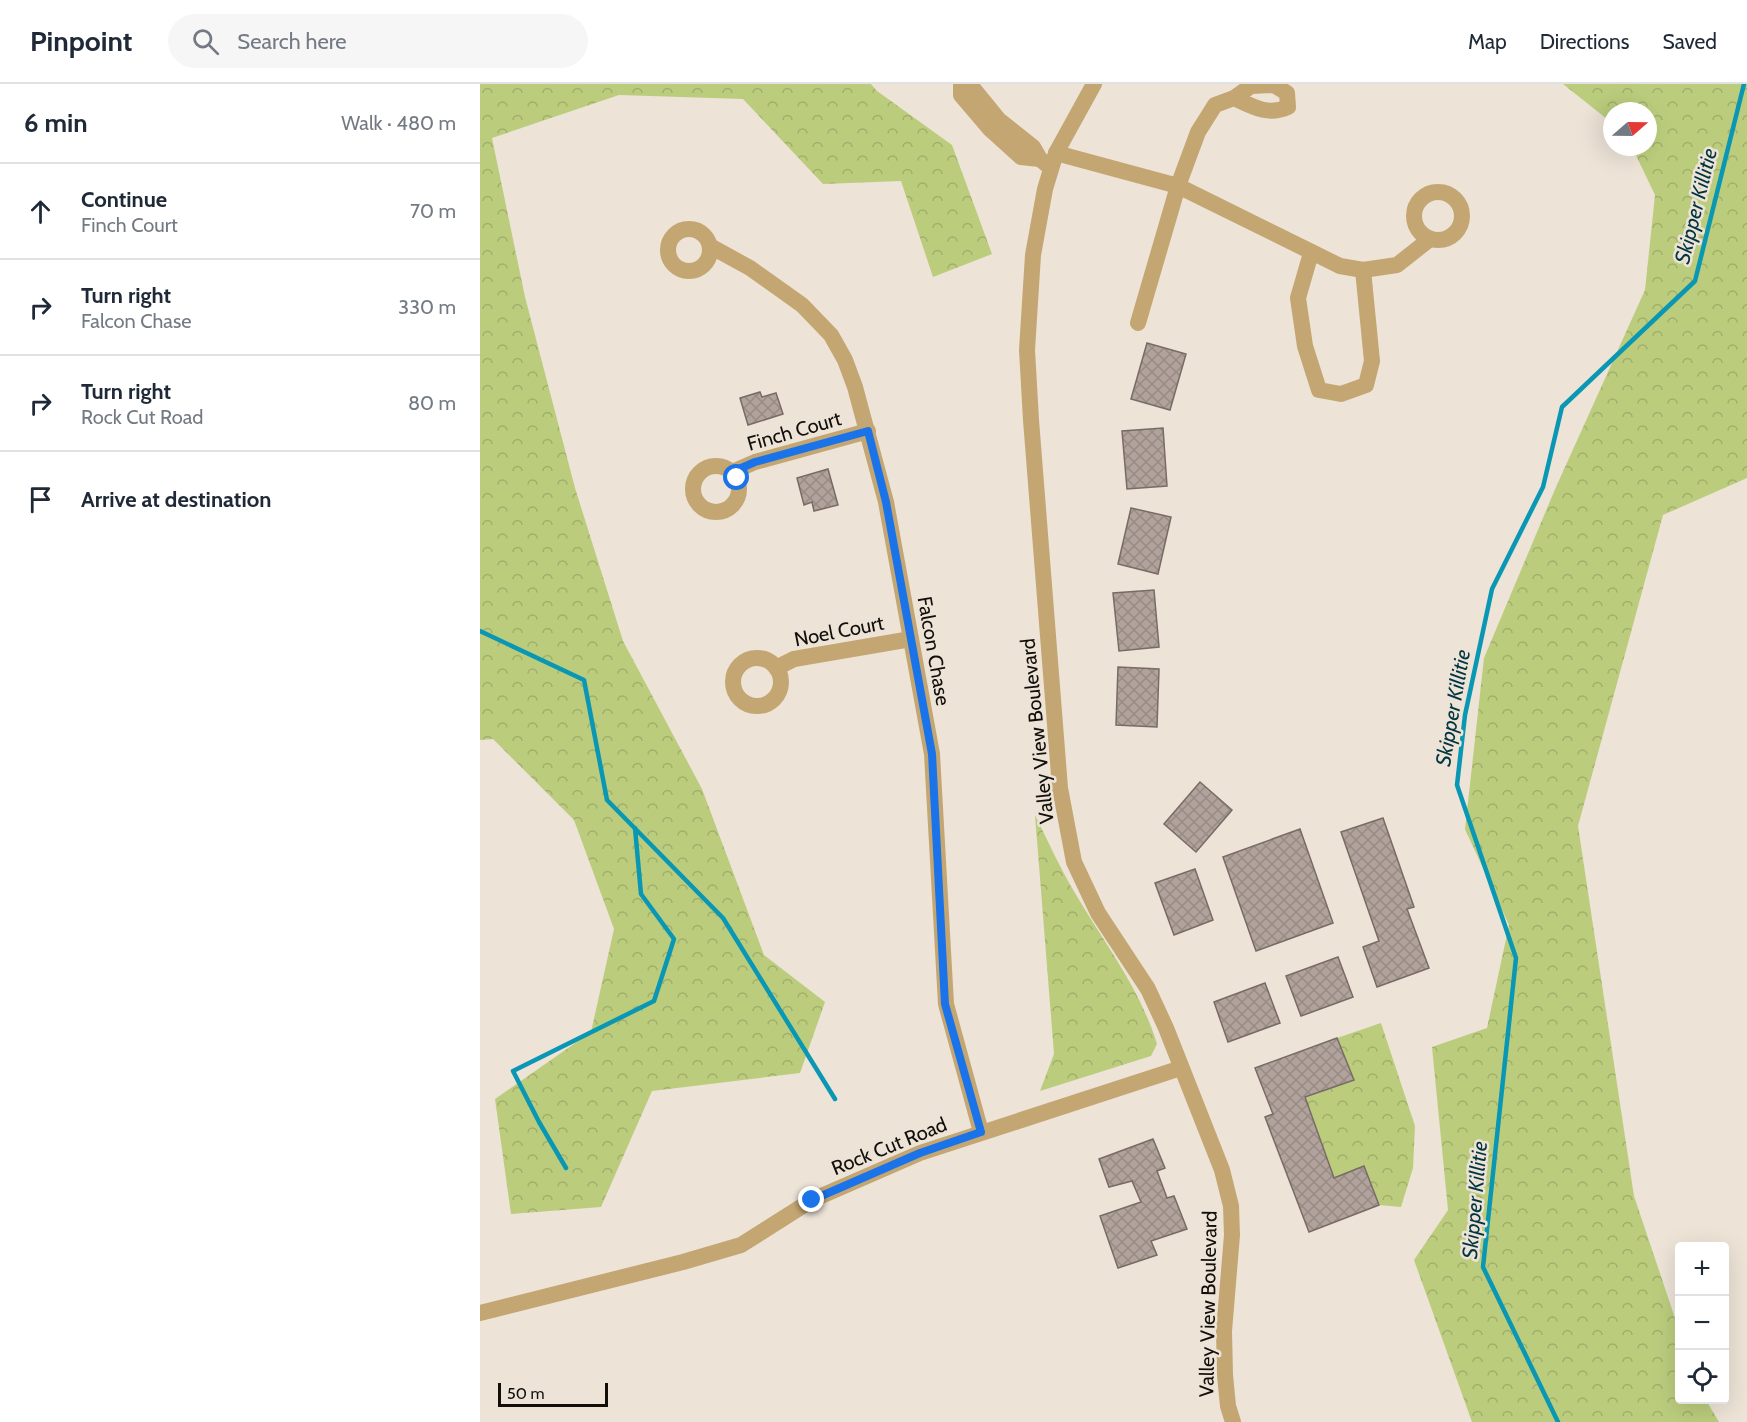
<!DOCTYPE html>
<html lang="en">
<head>
<meta charset="utf-8">
<style>
	:root { --surface:#fff; --page:#f6f6f7; --text:#1f2937; --muted:#747a83; --line:#e0e1e3 }
	body { margin:0; font-family:Cabin,sans-serif; background:var(--page); color:var(--text) }
	.controls { position:absolute; right:18px; bottom:18px; display:grid; overflow:hidden; border-radius:6px; box-shadow:0 6px 24px #0002 }
	.controls button { width:54px; height:54px; display:grid; place-items:center; padding:0; border:0; border-bottom:2px solid var(--line); background:var(--surface); color:var(--text); font:30px sans-serif }
	.compass { position:absolute; left:1123px; top:18px; width:54px; height:54px; border-radius:50%; background:var(--surface); box-shadow:0 6px 24px #0002; rotate:70deg }
	.scale { position:absolute; left:18px; bottom:15px; width:110px; box-sizing:border-box; padding-left:6px; border:3px solid #120f0b; border-top:0; font-size:16px; line-height:21px; white-space:nowrap; color:#120f0b; -webkit-text-stroke:4px #ede3d7; paint-order:stroke }
	.stop { position:absolute; width:18px; height:18px; margin:-14px; border:4px solid #1a73e8; border-radius:50%; background:#fff }
	.stop.end { background:#1a73e8; border-color:#fff; box-shadow:0 2px 6px #0008 }
	.list { margin:0; padding:0; list-style:none }
	h2 { display:flex; justify-content:space-between; align-items:center; height:78px; margin:0; padding:0 24px; font-size:26px }
	h2 small { font-size:20px; font-weight:400; color:var(--muted) }
	.list li { display:grid; grid-template-columns:39px 1fr auto; gap:18px; align-items:center; box-sizing:border-box; height:96px; padding:0 24px; border-top:2px solid var(--line) }
	.list b { display:block; font-size:22px; white-space:nowrap }
	.list p { margin:0; font-size:20px; white-space:nowrap; color:var(--muted) }
	.list em { font-size:20px; font-style:normal; color:var(--muted) }
	.icon { flex:none; width:33px; height:33px; fill:none; stroke:currentColor; stroke-width:2; stroke-linecap:round; stroke-linejoin:round }
	.map { position:relative; flex:none; width:1267px; height:1338px; overflow:hidden }
	header { display:flex; align-items:center; gap:36px; box-sizing:border-box; height:84px; padding:0 30px; background:var(--surface); border-bottom:2px solid var(--line) }
	header strong { font-size:28px }
	nav { display:flex; gap:33px; margin-inline-start:auto; font-size:21px }
	.search { width:420px; height:54px; background:var(--page); display:flex; align-items:center; gap:15px; box-sizing:border-box; padding:0 21px; border-radius:33px; color:var(--muted); font-size:22px }
	main { display:flex }
	aside { flex:1; background:var(--surface) }
	.map>svg:first-child { display:block }
	.forest { fill:url(#forest-crowns) }
	.lines { fill:none; stroke-linecap:round; stroke-linejoin:round }
	.stream { stroke:#0a97b4; stroke-width:4.5 }
	.building { fill:url(#building-cross-hatch); stroke:#786b65; stroke-width:1.5 }
	.minor { stroke:#c4a672; stroke-width:16 }
	.route { stroke:#1a73e8; stroke-width:8 }
	.labels { text-anchor:middle; stroke-width:5; stroke-linejoin:round; paint-order:stroke }
	.street-label { font-size:20px; fill:#120f0b; stroke:#ede3d7 }
	.water-label { font-size:21px; font-style:italic; fill:#003541; stroke:#ede3d7 }
</style>
</head>
<body>
<header>
<strong>Pinpoint</strong>
<div class="search"><svg class="icon" aria-label="search" viewBox="0 0 24 24"><circle cx="10" cy="10" r="6"/><path d="M15 15l6 6"/></svg>Search here</div>
<nav><a>Map</a><a>Directions</a><a>Saved</a></nav>
</header>
<main>
<aside>
<h2>6 min<small>Walk · 480 m</small></h2>
<ul class="list">
<li><svg class="icon" aria-label="ahead" viewBox="0 0 24 24"><path d="M12 20V5M6 11l6-6 6 6"/></svg><div><b>Continue</b><p>Finch Court</p></div><em>70 m</em></li>
<li><svg class="icon" aria-label="right" viewBox="0 0 24 24"><path d="M7 20v-9h11M14 6l5 5-5 5"/></svg><div><b>Turn right</b><p>Falcon Chase</p></div><em>330 m</em></li>
<li><svg class="icon" aria-label="right" viewBox="0 0 24 24"><path d="M7 20v-9h11M14 6l5 5-5 5"/></svg><div><b>Turn right</b><p>Rock Cut Road</p></div><em>80 m</em></li>
<li><svg class="icon" aria-label="arrive" viewBox="0 0 24 24"><path d="M6 21V4h12l-3 4 3 4H6"/></svg><div><b>Arrive at destination</b></div></li>
</ul>
</aside>
<div class="map">
<svg width="1267" height="1338" viewBox="0 0 1267 1338">
	<defs>
		<pattern id="forest-crowns" width="20" height="18" patternUnits="userSpaceOnUse" patternTransform="scale(1.5)"><rect width="20" height="18" fill="#bbcd7d"/><path d="M2 6a3 3 0 1 1 6 0M12 15a3 3 0 1 1 6 0" fill="none" stroke="#a0af6b"/></pattern>
		<pattern id="building-cross-hatch" width="8" height="8" patternUnits="userSpaceOnUse" patternTransform="scale(1.5)"><rect width="8" height="8" fill="#b1a39c"/><path d="M0 0l8 8M0 8l8-8" fill="none" stroke="#978b85"/></pattern>
	</defs>
	<rect width="100%" height="100%" fill="#ede3d7"/>
	<g class="forest">
		<polygon points="0,0 391,0 397,7 472,61 512,170 453,193 421,97 343,100 263,15 139,11 12,54 45,213 95,404 143,557 222,705 284,871 345,918 320,989 172,1007 121,1123 31,1130 15,1015 111,948 134,845 94,736 13,655 0,656"/>
		<polygon points="1083,0 1267,0 1267,394 1183,431 1098,742 1154,1112 1199,1246 1200,1316 1226,1316 1239,1338 992,1338 934,1176 968,1126 952,963 1007,944 1029,841 985,745 1004,574 1076,403 1165,206 1175,111 1152,63 1168,63 1168,27 1132,27 1132,39"/>
		<path d="M555 731C568 757 580 784 595 809 624 859 660 904 677 960L671 972 560 1007 574 970Z"/>
		<polygon points="901,939 935,1042 933,1084 921,1123 899,1121 884,1082 842,1099 850,1084 827,1020 810,1019 874,996 857,954"/>
	</g>
	<g class="lines">
		<g class="stream">
			<polyline points="0,547 104,596 127,716 243,834 355,1015"/>
			<polyline points="86,1084 59,1038 33,987 174,917 194,855 161,810 155,744"/>
			<polyline points="1078,1338 1003,1183 1036,874 977,701 985,631 1012,505 1063,403 1082,323 1215,197 1264,0"/>
		</g>
	</g>
	<g class="building">
		<polygon points="667,259 706,270 690,326 651,315"/>
		<polygon points="280,308 282,313 296,309 303,330 268,341 260,314"/>
		<polygon points="683,344 687,402 647,405 642,347"/>
		<polygon points="348,385 358,421 334,427 332,418 324,421 317,394"/>
		<polygon points="651,424 691,433 678,490 638,480"/>
		<polygon points="674,506 679,563 639,567 633,509"/>
		<polygon points="638,583 679,585 677,643 636,641"/>
		<polygon points="720,698 752,726 716,768 684,740"/>
		<polygon points="903,734 934,823 927,825 949,884 897,903 883,863 899,857 861,748"/>
		<polygon points="820,745 853,839 776,867 743,773"/>
		<polygon points="715,785 733,836 694,851 675,799"/>
		<polygon points="858,873 873,913 821,932 806,892"/>
		<polygon points="785,899 800,939 748,958 734,918"/>
		<polygon points="857,954 874,996 825,1013 854,1094 884,1082 899,1121 829,1148 785,1033 793,1030 775,984"/>
		<polygon points="673,1055 685,1084 677,1087 687,1114 694,1112 707,1145 671,1157 677,1171 638,1184 620,1132 661,1118 652,1097 629,1103 619,1075"/>
	</g>
	<g class="lines">
		<g class="minor">
			<polyline points="481,0 481,11 510,45 541,73 560,75"/>
			<polyline points="487,0 492,3 519,36 553,63 560,75 571,84"/>
			<polyline points="614,0 576,69 565,105 553,171 547,266 551,336 580,704 594,778 618,829 668,905 686,944 742,1086 751,1122 752,1151 744,1247 745,1291 748,1322 753,1338"/>
			<polyline points="576,69 698,102 860,182 883,186 917,181 950,155"/>
			<circle cx="958" cy="132" r="24"/>
			<circle cx="209" cy="166" r="21"/>
			<polyline points="230,162 270,184 322,221 351,251 365,276 375,303 406,418 452,670 466,920 501,1048"/>
			<polyline points="831,169 818,214 825,262 839,306 861,310 886,301 892,277 883,186"/>
			<path d="M658 239 698 102 718 48 735 21 754 14 771 2 794 1 807 9 808 23C788 32 773 23 754 14"/>
			<circle cx="236" cy="405" r="23"/>
			<polyline points="252,388 275,378 388,347"/>
			<circle cx="277" cy="598" r="24"/>
			<polyline points="296,584 314,575 431,555"/>
			<polyline points="0,1229 203,1178 261,1161 332,1116 440,1069 701,984"/>
		</g>
	</g>
	<g class="lines">
		<polyline class="route" points="257,394 252,388 275,378 388,347 406,418 452,670 465,920 501,1048 440,1069 332,1116"/>
	</g>
	<g class="labels">
		<g class="street-label">
			<text transform="translate(314 347) rotate(-16)" y="7">Finch Court</text>
			<text transform="translate(359 547) rotate(-11)" y="7">Noel Court</text>
			<text transform="translate(454 567) rotate(80)" y="7">Falcon Chase</text>
			<text transform="translate(557 647) rotate(-96)" y="7">Valley View Boulevard</text>
			<text transform="translate(409 1062) rotate(-22)" y="7">Rock Cut Road</text>
			<text transform="translate(728 1220) rotate(-89)" y="7">Valley View Boulevard</text>
		</g>
		<g class="water-label">
			<text transform="translate(1216 122) rotate(-76)" y="7">Skipper Killitie</text>
			<text transform="translate(973 624) rotate(-80)" y="7">Skipper Killitie</text>
			<text transform="translate(995 1116) rotate(-85)" y="7">Skipper Killitie</text>
		</g>
	</g>
</svg>
<div class="controls">
<button>+</button>
<button>−</button>
<button><svg class="icon" aria-label="locate" viewBox="0 0 24 24"><circle cx="12" cy="12" r="6"/><path d="M12 2v4M12 18v4M2 12h4M18 12h4"/></svg></button>
</div>
<svg class="compass" viewBox="-18 -18 36 36"><path d="M0-13l5 13h-10z" fill="#e53935"/><path d="M0 13l5-13h-10z" fill="#747a83"/></svg>
<div class="scale">50 m</div>
<div class="stop" style="left:257px;top:394px"></div>
<div class="stop end" style="left:332px;top:1116px"></div>
</div>
</main>
</body>
</html>
